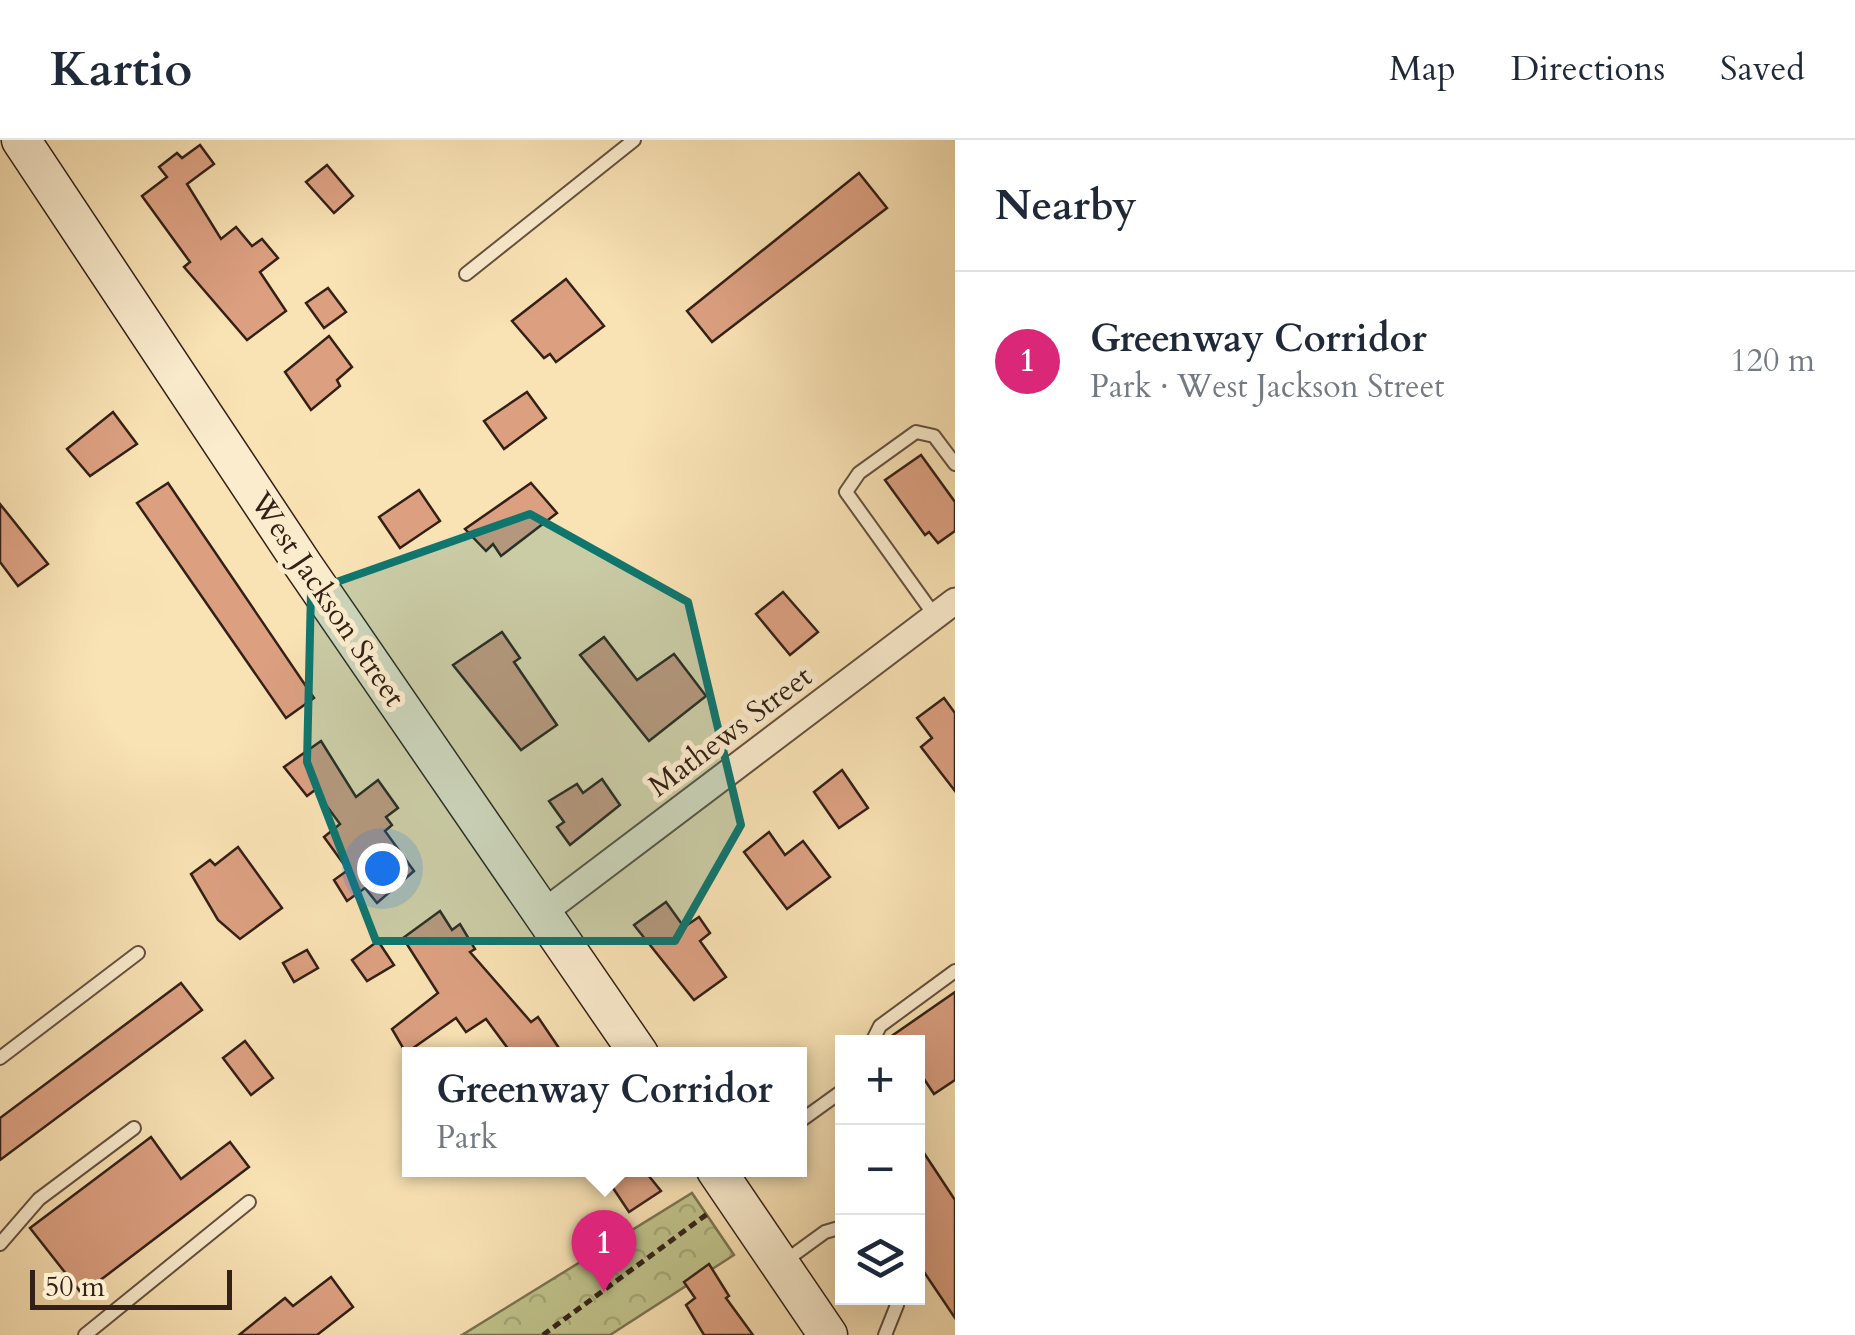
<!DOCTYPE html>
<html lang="en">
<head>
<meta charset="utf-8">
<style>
	:root { --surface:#fff; --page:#f6f6f7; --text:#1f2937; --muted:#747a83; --line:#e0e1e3; --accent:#db2777 }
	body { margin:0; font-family:Cardo,serif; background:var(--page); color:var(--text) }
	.controls { position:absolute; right:30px; bottom:30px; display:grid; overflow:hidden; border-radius:0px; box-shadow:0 10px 40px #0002 }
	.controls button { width:90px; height:90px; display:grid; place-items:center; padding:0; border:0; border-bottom:2px solid var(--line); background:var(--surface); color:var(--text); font:50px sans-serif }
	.scale { position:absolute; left:30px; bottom:25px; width:202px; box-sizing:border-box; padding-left:10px; border:5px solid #332016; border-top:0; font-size:28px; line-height:35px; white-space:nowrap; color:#332016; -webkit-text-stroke:8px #fbecce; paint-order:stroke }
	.you { position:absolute; left:382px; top:728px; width:35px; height:35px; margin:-25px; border:8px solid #fff; border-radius:50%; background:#1a73e8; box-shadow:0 0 0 15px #1a73e833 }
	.badge { display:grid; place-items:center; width:65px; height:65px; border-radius:50%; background:var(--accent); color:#fff; font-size:32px; font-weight:700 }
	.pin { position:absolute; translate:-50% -82px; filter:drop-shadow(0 2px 5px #0008) }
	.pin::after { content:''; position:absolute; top:52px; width:35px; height:30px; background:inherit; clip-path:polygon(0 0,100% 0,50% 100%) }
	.popup { position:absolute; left:402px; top:907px; width:405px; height:130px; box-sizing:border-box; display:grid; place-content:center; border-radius:0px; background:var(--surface); filter:drop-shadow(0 2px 8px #0005); font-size:32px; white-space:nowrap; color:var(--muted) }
	.popup b { font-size:38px; color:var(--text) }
	.popup::after { content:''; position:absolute; left:50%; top:100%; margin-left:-20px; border:20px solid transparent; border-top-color:var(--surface) }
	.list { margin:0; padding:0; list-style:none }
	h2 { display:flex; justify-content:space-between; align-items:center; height:130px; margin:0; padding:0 40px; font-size:42px }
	h2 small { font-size:32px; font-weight:400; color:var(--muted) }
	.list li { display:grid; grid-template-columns:65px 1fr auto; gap:30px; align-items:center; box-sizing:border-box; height:180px; padding:0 40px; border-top:2px solid var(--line) }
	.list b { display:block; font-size:38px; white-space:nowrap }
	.list p { margin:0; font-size:32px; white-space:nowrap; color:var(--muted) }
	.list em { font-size:32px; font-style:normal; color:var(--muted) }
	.icon { flex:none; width:55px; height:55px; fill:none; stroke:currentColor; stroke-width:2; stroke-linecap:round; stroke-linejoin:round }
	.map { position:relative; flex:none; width:955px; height:1195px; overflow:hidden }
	header { display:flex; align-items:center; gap:60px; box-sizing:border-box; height:140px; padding:0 50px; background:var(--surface); border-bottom:2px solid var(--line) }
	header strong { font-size:48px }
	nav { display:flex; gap:55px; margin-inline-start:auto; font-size:35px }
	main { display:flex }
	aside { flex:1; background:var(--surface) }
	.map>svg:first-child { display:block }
	.park { fill:url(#park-crowns); stroke:#7a7250; stroke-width:2.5 }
	.building { fill:#dca081; stroke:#332016; stroke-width:2.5 }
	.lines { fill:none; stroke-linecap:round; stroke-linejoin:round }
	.lane-casing { stroke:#64503e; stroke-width:16 }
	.street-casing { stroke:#64503e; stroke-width:29 }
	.secondary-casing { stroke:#332016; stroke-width:41 }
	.path { stroke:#332016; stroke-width:5; stroke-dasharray:8 5; stroke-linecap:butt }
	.lane { stroke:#fbecce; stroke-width:12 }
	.street { stroke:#fbecce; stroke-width:25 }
	.secondary { stroke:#fbecce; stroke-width:38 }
	.marked { fill:#0f766e; fill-opacity:0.2; stroke:#0f766e; stroke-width:8; stroke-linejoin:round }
	.labels { text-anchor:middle; stroke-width:10; stroke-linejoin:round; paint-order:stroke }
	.street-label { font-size:30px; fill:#332016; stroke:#fbecce }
</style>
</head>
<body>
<header>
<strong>Kartio</strong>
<nav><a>Map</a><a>Directions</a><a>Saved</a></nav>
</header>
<main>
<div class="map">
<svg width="955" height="1195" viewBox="0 0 955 1195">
	<defs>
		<pattern id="park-crowns" width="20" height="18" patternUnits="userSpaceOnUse" patternTransform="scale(2.5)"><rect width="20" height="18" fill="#c0c38b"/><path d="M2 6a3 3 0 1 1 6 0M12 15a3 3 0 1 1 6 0" fill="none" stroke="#a5a777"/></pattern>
	</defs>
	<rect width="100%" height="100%" fill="#f9e2b4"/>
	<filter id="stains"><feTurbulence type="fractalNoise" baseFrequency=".002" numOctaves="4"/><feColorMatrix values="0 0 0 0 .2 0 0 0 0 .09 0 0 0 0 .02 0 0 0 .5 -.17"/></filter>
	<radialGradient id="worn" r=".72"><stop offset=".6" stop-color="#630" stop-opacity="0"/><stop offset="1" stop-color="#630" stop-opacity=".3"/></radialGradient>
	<polygon class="park" points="692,1053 734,1115 610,1195 462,1195"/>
	<g class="building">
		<polygon points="200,5 214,24 187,44 221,99 236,87 252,106 262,99 278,118 260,132 286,171 247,200 184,127 190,122 142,56 167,37 159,27 177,13 182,18"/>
		<polygon points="327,25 353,56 334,73 306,42"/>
		<polygon points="859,33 887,68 712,202 687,171"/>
		<polygon points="566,139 604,186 556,222 550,214 544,218 512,181"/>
		<polygon points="328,148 346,172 324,188 306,163"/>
		<polygon points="329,196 352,227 337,240 340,246 311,270 285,232"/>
		<polygon points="527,252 546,278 504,309 484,281"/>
		<polygon points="113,272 137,304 90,336 67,309"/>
		<polygon points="921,315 955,362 955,391 938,403 929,392 925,395 885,340"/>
		<polygon points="168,343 314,558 286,578 137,363"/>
		<polygon points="531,343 557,373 501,416 493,404 486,411 465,389"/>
		<polygon points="419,350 440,381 400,408 379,377"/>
		<polygon points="0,364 48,424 18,446 0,422"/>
		<polygon points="783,452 818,492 790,515 756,474"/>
		<polygon points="502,492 520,518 514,522 557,585 521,610 453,525"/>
		<polygon points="604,497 637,540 674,514 706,556 649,601 580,515"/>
		<polygon points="944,558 955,573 955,651 921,607 932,598 917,578"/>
		<polygon points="321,601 356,657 378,640 398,668 386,677 392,685 385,691 414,731 377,763 365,748 347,761 334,740 348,730 324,697 340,684 315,650 307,656 284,627"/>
		<polygon points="842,630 868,668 839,688 814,652"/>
		<polygon points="602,639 620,665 570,705 557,687 564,682 549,661 577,644 583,653"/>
		<polygon points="769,692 785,715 803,701 830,737 787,769 744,712"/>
		<polygon points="238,707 282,768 240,799 218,780 191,734 210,720 215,725"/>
		<polygon points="666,762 684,787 699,777 710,793 700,801 726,837 694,860 634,785"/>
		<polygon points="440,771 452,790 460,784 475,809 470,812 531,882 538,877 563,914 512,914 486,879 466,892 456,878 406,913 392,889 438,853 403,798"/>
		<polygon points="378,801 394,825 367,841 352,820"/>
		<polygon points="307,810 318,828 294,842 283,823"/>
		<polygon points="181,843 202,870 0,1020 0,978"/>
		<polygon points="955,852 955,940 934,954 918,930 918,902 883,902"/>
		<polygon points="245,901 273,938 251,955 223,918"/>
		<polygon points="151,997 181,1039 230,1002 249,1027 82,1154 30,1088"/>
		<polygon points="918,1004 955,1060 955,1178 918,1123"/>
		<polygon points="601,1030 644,1030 661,1051 629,1072"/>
		<polygon points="709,1124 729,1156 726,1158 753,1195 704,1195 686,1165 695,1158 684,1142"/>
		<polygon points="331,1137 353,1167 317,1195 239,1195 285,1158 293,1166"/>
	</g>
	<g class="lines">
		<defs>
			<g id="lane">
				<polyline points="466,134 634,0"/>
				<polyline points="935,476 846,352 859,333 916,292 934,296 955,324"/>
				<polyline points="872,902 880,886 955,831"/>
				<polyline points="0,918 138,813"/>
				<polyline points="799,982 842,951"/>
				<polyline points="0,1104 39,1059 134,988"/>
				<polyline points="785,1121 825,1092 842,1087"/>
				<polyline points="85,1195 249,1062"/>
				<polyline points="885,1195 897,1165 893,1158"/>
			</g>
			<polyline id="street" points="544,772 955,461"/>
			<g id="secondary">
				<polyline points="21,0 303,425 639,914"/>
				<polyline points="716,1030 828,1195"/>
			</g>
		</defs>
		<use href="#lane" class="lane-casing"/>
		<use href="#street" class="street-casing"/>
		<use href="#secondary" class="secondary-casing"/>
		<polyline class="path" points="543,1195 710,1072"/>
		<use href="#lane" class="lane"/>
		<use href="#street" class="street"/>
		<use href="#secondary" class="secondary"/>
	</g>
	<path class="marked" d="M530 374 688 462 741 685 675 801H376L307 622 311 451Z"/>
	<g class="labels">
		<g class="street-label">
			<text transform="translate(328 459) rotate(56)" y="10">West Jackson Street</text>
			<text transform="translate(730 591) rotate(-37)" y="10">Mathews Street</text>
		</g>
	</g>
	<rect width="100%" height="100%" filter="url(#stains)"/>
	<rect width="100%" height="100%" fill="url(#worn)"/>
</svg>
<div class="controls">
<button>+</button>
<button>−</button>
<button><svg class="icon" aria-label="layers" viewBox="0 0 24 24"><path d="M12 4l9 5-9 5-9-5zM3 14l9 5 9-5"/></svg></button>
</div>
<div class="scale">50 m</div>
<div class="you"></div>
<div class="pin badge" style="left:604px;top:1152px">1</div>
<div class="popup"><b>Greenway Corridor</b>Park</div>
</div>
<aside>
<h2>Nearby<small></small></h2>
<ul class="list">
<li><span class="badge">1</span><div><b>Greenway Corridor</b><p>Park · West Jackson Street</p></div><em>120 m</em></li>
</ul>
</aside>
</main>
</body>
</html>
